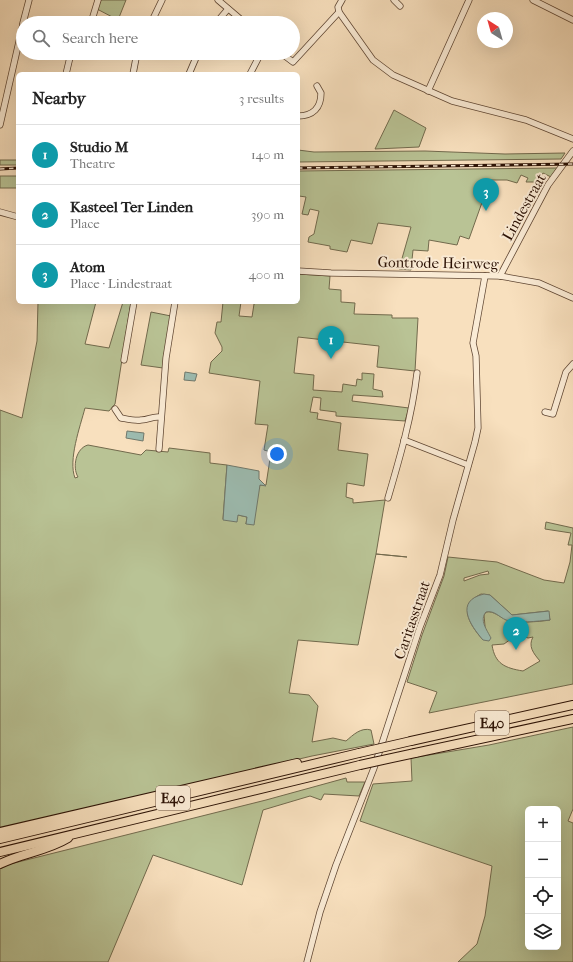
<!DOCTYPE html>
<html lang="en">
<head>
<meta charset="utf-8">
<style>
	:root { --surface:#fff; --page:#f2f2f2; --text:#222; --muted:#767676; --line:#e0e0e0; --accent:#b45309 }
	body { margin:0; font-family:"IM FELL French Canon",serif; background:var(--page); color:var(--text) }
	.controls { position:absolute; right:12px; bottom:12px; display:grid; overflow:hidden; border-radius:6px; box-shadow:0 4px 16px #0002 }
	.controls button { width:36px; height:36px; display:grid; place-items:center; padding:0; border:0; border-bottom:1px solid var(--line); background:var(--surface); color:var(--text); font:20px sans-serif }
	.compass { position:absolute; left:477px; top:12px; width:36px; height:36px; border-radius:50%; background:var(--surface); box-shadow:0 4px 16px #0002; rotate:323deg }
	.you { position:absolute; left:277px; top:454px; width:14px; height:14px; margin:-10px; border:3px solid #fff; border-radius:50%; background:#1a73e8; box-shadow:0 0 0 6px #1a73e833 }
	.badge { display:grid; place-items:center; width:26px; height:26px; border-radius:50%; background:var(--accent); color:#fff; font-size:13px; font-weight:700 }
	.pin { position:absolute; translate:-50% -33px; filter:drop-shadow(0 1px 2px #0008) }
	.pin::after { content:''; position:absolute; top:21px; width:14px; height:12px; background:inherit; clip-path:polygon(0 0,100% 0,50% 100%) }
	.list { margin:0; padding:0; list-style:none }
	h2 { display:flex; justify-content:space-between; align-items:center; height:52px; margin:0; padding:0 16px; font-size:17px }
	h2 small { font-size:13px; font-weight:400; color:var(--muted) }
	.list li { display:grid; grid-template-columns:26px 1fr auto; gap:12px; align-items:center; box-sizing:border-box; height:60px; padding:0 16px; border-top:1px solid var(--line) }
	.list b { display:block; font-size:15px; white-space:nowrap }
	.list p { margin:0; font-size:13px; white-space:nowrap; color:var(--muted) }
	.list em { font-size:13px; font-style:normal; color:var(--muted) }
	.icon { flex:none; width:22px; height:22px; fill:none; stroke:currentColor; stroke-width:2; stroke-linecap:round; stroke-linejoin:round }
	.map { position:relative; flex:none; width:573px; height:962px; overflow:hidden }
	.search { position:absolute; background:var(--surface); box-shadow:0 4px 16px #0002; left:16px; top:16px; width:284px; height:44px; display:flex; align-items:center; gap:10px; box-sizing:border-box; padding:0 14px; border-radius:22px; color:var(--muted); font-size:15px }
	.panel { position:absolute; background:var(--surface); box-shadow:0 4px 16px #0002; left:16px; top:72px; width:284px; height:232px; border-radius:6px }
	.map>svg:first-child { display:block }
	.green { fill:#b9c395; stroke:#726a4d; fill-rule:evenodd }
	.water { fill:#9dbdb2; stroke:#70796d }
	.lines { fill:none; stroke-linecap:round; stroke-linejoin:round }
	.minor-casing { stroke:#5f4633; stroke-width:7 }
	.highway-casing { stroke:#2c1205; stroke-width:10 }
	.minor { stroke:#faebd5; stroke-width:5.5 }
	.highway { stroke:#f8e0be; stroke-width:8 }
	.rail-casing { stroke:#2c1205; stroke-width:3 }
	.rail { stroke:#faebd5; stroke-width:1.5; stroke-dasharray:4.5; stroke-linecap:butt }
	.highway-bridge-casing { stroke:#2c1205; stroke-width:10; stroke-linecap:butt }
	.highway-bridge { stroke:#f8e0be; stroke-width:8 }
	.labels { text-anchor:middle; stroke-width:4; stroke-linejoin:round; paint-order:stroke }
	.shield { fill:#faebd5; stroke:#6a5343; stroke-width:1 }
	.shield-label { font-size:14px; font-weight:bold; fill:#2c1205 }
	.street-label { font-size:15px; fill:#2c1205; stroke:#faebd5 }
</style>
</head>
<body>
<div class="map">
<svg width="573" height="962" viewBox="0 0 573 962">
	<rect width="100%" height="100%" fill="#f8e0be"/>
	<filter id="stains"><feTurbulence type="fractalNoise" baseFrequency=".005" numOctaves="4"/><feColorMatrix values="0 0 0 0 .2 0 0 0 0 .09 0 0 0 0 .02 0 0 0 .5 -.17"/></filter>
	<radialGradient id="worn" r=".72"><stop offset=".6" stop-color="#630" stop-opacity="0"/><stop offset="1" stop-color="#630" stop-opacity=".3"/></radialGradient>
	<g class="green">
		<polygon points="101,0 126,0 118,20 97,9"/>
		<polygon points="394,110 426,128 419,147 375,149"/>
		<polygon points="298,150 314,152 425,151 505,154 565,153 561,159 298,162"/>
		<rect x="0" y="160" width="18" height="5"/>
		<polygon points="557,168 551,177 543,173 540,177 537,177 536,182 526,182 528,178 521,175 517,183 507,180 490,180 469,239 460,236 457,245 429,240 428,251 413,250 411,270 399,269 411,227 378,223 372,244 351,240 347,252 330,249 330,246 308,242 309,237 314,234 319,211 310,209 308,215 302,214 306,197 299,196 298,200 298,171"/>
		<rect x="0" y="176" width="18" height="12"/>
		<path d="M298 274 330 276 329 289 341 290V302L355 303 354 314 392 315V318H418L415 371 377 367 379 346 298 337 294 373 314 375 313 390 342 392 343 384 356 386 357 379 362 380V373L374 374 373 389 382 391 383 397 353 395 352 401 409 408 405 421 336 416V412L320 410 321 398 313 397 310 412 318 413 317 419 341 423 338 450 368 454 364 486 347 483 346 497 353 499V503L385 500 376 554 407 557 376 554 358 645 298 640 289 693 309 695 318 706 312 742 333 738 346 741C353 735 361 727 371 730L374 744 312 756 0 829V410L22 418 37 341 38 302H96L85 344 109 348 123 302H131L115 404 109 411 85 408C80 427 68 460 75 478L78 477C72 467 76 448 88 445L141 455 146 450 168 452 169 448 210 453V463L227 465 223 519 238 515 247 517 246 524 260 485H266L271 452 264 450 268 425 255 424 260 381 209 373 211 362 222 351V347L215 333 217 322H221L223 302H241L239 316 252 317 254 304 258 302H298Z"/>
		<polygon points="151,312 171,316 163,368 141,365"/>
		<path d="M546 522 573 528V684L429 713 437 692 407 682 422 635 444 576 448 557 497 562 544 580 564 583 570 562 572 545H568L571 533 545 529ZM488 571 489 574 480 575 464 581V578ZM481 594 490 595 512 615 548 611 550 620C537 622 521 623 509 620 501 619 494 610 486 612L484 615 485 626 483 640C470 625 457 606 481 594ZM518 634 528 638 533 637C528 646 533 653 540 661L523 671C505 668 495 664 492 645L504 644Z"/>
		<path d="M573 727V809L568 821 573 823V962H458L477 944 485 916 492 866 360 821 373 784 412 781 411 758 489 745ZM528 809H558V947H528Z"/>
		<polygon points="346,778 347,782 365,782 359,796 324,794 321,800 310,796 263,810 242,885 153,855 108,962 0,962 0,869 6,865 266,800"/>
	</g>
	<g class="water">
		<polygon points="185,372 197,374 195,381 184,380"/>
		<polygon points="127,431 144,433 143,441 126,438"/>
		<polygon points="227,465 259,471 259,479 266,486 260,485 254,525 246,524 247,517 238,515 237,522 223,520"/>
		<path d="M484 594 490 595 512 615 549 611 550 620C537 621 518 624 506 620 499 617 494 610 486 612 479 620 487 630 491 638L489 641 483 640C470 625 454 601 484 594Z"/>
	</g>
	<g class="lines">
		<defs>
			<g id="minor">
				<polyline points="218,0 245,23"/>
				<polyline points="394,0 400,6"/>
				<polyline points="533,0 573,20"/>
				<polyline points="339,12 373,60 393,75 452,101 526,120 573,139"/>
				<polyline points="23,23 29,0"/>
				<polyline points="91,23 98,0"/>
				<polyline points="151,23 162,0"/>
				<polyline points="216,23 228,9"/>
				<polyline points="281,53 293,62 339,12 338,7 342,0"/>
				<polyline points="66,74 71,53"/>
				<polyline points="133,74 137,53"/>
				<polyline points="189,74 198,53"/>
				<polyline points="250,74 261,53"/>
				<polyline points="428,91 469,0"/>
				<path d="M298 116C313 116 321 108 321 93L317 86"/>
				<polyline points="0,125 23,24"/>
				<polyline points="0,212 18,217"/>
				<polyline points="298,271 331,273 500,276 539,283 573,298"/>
				<polyline points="500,276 548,185 573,151"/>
				<polyline points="124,360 134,302"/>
				<path d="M115 409 121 418C127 419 135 421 141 420 149 420 152 416 160 417"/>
				<polyline points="545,412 553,414 566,372 573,364"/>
				<polyline points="404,440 468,465"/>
				<polyline points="159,449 166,358 175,302"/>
				<path d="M388 498C400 457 412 416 417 373"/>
				<polyline points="307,962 320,912 336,865 374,768 420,627 440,575 453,520 475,442 478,428 476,356 473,343 485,276"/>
			</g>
			<g id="highway">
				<polyline points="411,741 573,705"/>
				<polyline points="415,753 573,719"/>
				<polyline points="0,832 297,763"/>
				<polyline points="0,839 359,753"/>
				<polyline points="0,852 360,765"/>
				<path d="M0 864C22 853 47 851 68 838"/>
			</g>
		</defs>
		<use href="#minor" class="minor-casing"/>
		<use href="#highway" class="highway-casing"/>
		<use href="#minor" class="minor"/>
		<use href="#highway" class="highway"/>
		<defs>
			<g id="rail">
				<polyline points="298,168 573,164"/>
				<polyline points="0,169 18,168"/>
			</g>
		</defs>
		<use href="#rail" class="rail-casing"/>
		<use href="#rail" class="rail"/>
		<defs>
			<g id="highway-bridge">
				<polyline points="359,753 411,741"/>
				<polyline points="360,765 415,753"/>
			</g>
		</defs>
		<use href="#highway-bridge" class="highway-bridge-casing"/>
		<use href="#highway-bridge" class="highway-bridge"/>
	</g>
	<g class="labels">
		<g class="shield">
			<rect x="475" y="711" width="34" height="24" rx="3"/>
			<rect x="156" y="786" width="34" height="24" rx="3"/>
		</g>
		<g class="shield-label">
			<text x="492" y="728">E40</text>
			<text x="173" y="803">E40</text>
		</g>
		<g class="street-label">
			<text transform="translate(524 207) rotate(-61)" y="5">Lindestraat</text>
			<text transform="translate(438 263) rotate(1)" y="5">Gontrode Heirweg</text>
			<text transform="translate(412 620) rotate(-71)" y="5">Caritasstraat</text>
		</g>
	</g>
	<rect width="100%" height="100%" filter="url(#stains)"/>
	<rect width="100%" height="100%" fill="url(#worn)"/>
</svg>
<div class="controls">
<button>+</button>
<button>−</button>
<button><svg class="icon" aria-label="locate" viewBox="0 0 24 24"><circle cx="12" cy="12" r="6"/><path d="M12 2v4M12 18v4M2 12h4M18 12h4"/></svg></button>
<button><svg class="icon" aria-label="layers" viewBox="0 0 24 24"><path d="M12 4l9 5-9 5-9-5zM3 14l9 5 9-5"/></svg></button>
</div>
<svg class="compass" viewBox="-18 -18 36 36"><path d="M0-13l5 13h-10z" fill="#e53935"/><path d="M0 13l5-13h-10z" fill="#767676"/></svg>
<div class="you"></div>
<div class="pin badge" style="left:331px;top:359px;background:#0f9aa8">1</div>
<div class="pin badge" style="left:516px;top:650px;background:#0f9aa8">2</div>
<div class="pin badge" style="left:486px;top:211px;background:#0f9aa8">3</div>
<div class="search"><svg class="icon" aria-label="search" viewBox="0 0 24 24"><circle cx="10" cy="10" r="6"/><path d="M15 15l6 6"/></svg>Search here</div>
<section class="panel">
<h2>Nearby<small>3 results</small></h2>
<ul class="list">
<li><span class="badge" style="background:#0f9aa8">1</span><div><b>Studio M</b><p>Theatre</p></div><em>140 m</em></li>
<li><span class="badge" style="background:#0f9aa8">2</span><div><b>Kasteel Ter Linden</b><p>Place</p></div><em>390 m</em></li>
<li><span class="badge" style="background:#0f9aa8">3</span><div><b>Atom</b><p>Place · Lindestraat</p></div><em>400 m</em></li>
</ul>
</section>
</div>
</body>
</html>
